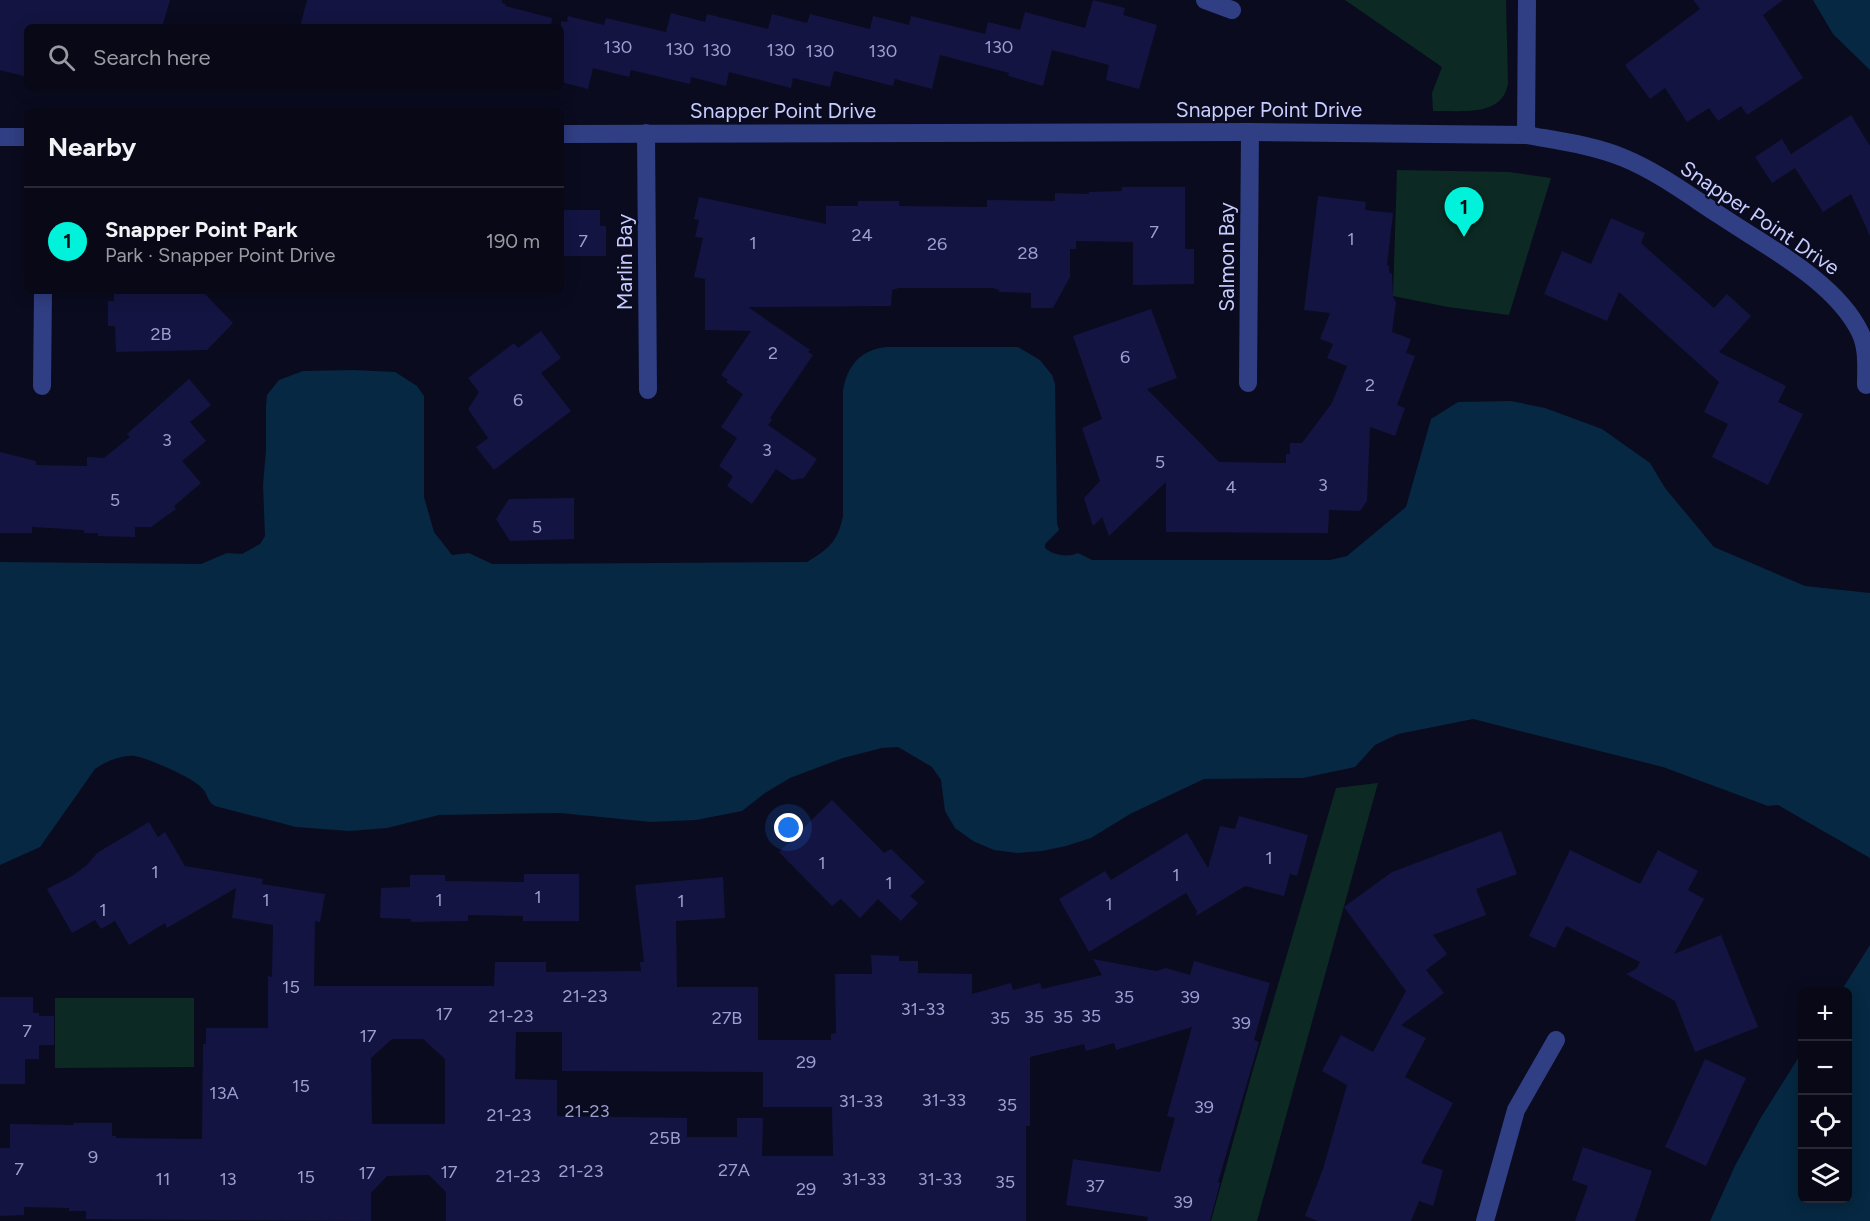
<!DOCTYPE html>
<html lang="en">
<head>
<meta charset="utf-8">
<style>
	:root { --surface:#080817; --page:#111120; --text:#f1f3f6; --muted:#989aa1; --line:#292936; --accent:#00f3da }
	body { margin:0; font-family:Figtree,sans-serif; background:var(--page); color:var(--text) }
	.controls { position:absolute; right:18px; bottom:18px; display:grid; overflow:hidden; border-radius:9px; box-shadow:0 3px 15px #0003 }
	.controls button { width:54px; height:54px; display:grid; place-items:center; padding:0; border:0; border-bottom:2px solid var(--line); background:var(--surface); color:var(--text); font:30px sans-serif }
	.you { position:absolute; left:789px; top:828px; width:21px; height:21px; margin:-15px; border:4px solid #fff; border-radius:50%; background:#1a73e8; box-shadow:0 0 0 9px #1a73e833 }
	.badge { display:grid; place-items:center; width:39px; height:39px; border-radius:50%; background:var(--accent); color:#111; font-size:20px; font-weight:700 }
	.pin { position:absolute; translate:-50% -50px; filter:drop-shadow(0 2px 3px #0008) }
	.pin::after { content:''; position:absolute; top:32px; width:21px; height:18px; background:inherit; clip-path:polygon(0 0,100% 0,50% 100%) }
	.list { margin:0; padding:0; list-style:none }
	h2 { display:flex; justify-content:space-between; align-items:center; height:78px; margin:0; padding:0 24px; font-size:26px }
	h2 small { font-size:20px; font-weight:400; color:var(--muted) }
	.list li { display:grid; grid-template-columns:39px 1fr auto; gap:18px; align-items:center; box-sizing:border-box; height:108px; padding:0 24px; border-top:2px solid var(--line) }
	.list b { display:block; font-size:22px; white-space:nowrap }
	.list p { margin:0; font-size:20px; white-space:nowrap; color:var(--muted) }
	.list em { font-size:20px; font-style:normal; color:var(--muted) }
	.icon { flex:none; width:33px; height:33px; fill:none; stroke:currentColor; stroke-width:2; stroke-linecap:round; stroke-linejoin:round }
	.map { position:relative; flex:none; width:1870px; height:1221px; overflow:hidden }
	.search { position:absolute; background:var(--surface); box-shadow:0 3px 15px #0003; left:24px; top:24px; width:540px; height:66px; display:flex; align-items:center; gap:15px; box-sizing:border-box; padding:0 21px; border-radius:9px; color:var(--muted); font-size:22px }
	.panel { position:absolute; background:var(--surface); box-shadow:0 3px 15px #0003; left:24px; top:108px; width:540px; height:186px; border-radius:9px }
	.map>svg:first-child { display:block }
	.green { fill:#0c2a23 }
	.water { fill:#062842 }
	.building { fill:#141442; fill-rule:evenodd }
	.lines { fill:none; stroke-linecap:round; stroke-linejoin:round }
	.minor { stroke:#303e83; stroke-width:18 }
	.labels { text-anchor:middle; stroke-width:4.5; stroke-linejoin:round; paint-order:stroke }
	.number-label { font-size:18px; fill:#9b9fd0 }
	.street-label { font-size:21px; fill:#c8cdff; stroke:#0a0b1f }
</style>
</head>
<body>
<div class="map">
<svg width="1870" height="1221" viewBox="0 0 1870 1221">
	<rect width="100%" height="100%" fill="#0a0b1f"/>
	<g class="green">
		<path d="M1345 0H1506L1508 83C1503 118 1460 110 1433 111L1432 93 1442 67Z"/>
		<polygon points="1397,170 1509,172 1551,178 1509,315 1448,307 1393,296"/>
		<polygon points="1378,783 1257,1221 1211,1221 1252,1073 1336,788"/>
		<polygon points="55,998 194,998 194,1067 55,1068"/>
	</g>
	<g class="water">
		<polygon points="1813,0 1870,0 1870,70 1833,34"/>
		<path d="M886 347H1018L1040 360 1052 375 1055 384 1057 523 1059 530 1045 544V548C1053 555 1068 558 1078 553L1092 560H1330L1347 556 1406 507 1431 419 1458 402 1511 401 1545 408 1602 429 1650 463 1665 488 1714 547 1805 586 1870 593V858L1778 805 1768 806 1663 767 1473 719 1398 734 1375 745 1355 767 1303 778 1204 779 1130 814 1091 838 1066 846 1042 851 1017 853 994 850 973 841 955 828 945 811 941 780 932 767 898 747 882 748 843 758 790 778 765 793 742 811 696 820 651 822 560 813 439 815 387 828 349 831 296 827 215 806C207 802 208 794 202 788 193 778 148 758 135 756 123 754 104 762 95 769L40 847 0 865V562L201 564 227 553 242 554 260 544 265 536 263 485 266 450V406L267 395 279 380 303 371 353 370 395 372 417 386 424 396V497L434 532 452 555 469 553 492 564 807 562C829 549 838 541 843 516V391C847 366 860 350 886 347Z"/>
		<polygon points="1870,945 1870,1221 1710,1221 1735,1166 1760,1119 1802,1052 1802,1198 1848,1198 1848,992 1841,991"/>
	</g>
	<g class="building">
		<polygon points="0,0 170,0 162,27 27,27 27,77 0,70"/>
		<polygon points="307,0 502,0 502,3 506,4 505,6 552,18 551,27 300,27"/>
		<polygon points="1093,0 1125,8 1123,15 1157,25 1139,89 1106,80 1109,65 1052,50 1043,86 1008,76 1009,73 940,55 932,89 895,79 893,86 834,71 830,87 793,78 791,88 729,72 726,86 691,77 690,84 631,70 629,77 593,68 588,89 561,82 561,21 567,22 568,16 604,25 606,18 666,32 671,13 705,22 707,14 768,29 772,14 807,23 810,14 870,29 873,16 909,25 911,16 985,34 988,22 1020,30 1025,12 1085,28"/>
		<polygon points="1693,0 1783,0 1763,15 1803,78 1747,115 1741,106 1718,121 1709,108 1687,122 1665,88 1650,99 1625,65 1700,9"/>
		<polygon points="1851,115 1870,146 1870,236 1851,194 1823,212 1795,168 1772,183 1755,157 1782,139 1791,154"/>
		<polygon points="1122,187 1185,187 1185,249 1194,249 1194,284 1133,285 1133,242 1076,241 1076,249 1070,249 1070,277 1053,308 1031,308 1031,293 999,292 999,290 993,288 899,288 892,290 891,306 748,307 810,350 808,352 813,355 770,418 772,420 768,425 817,459 804,478 792,480 776,469 752,504 727,486 733,476 719,466 737,438 721,427 743,394 726,382 728,380 721,375 751,331 705,330 705,279 694,277 703,238 695,237 699,220 694,219 699,197 826,224 826,206 858,206 858,201 899,201 899,206 987,207 987,200 1055,201 1055,193 1089,194 1089,192 1122,191"/>
		<polygon points="1318,196 1366,202 1365,210 1393,213 1387,265 1389,266 1389,272 1392,274 1393,297 1396,302 1392,332 1411,339 1406,353 1415,356 1397,405 1405,408 1395,436 1370,427 1367,501 1360,511 1329,510 1328,533 1166,532 1166,482 1109,536 1102,517 1093,526 1084,498 1100,481 1082,428 1102,419 1073,336 1151,309 1177,378 1147,389 1219,462 1286,463 1286,454 1290,454 1290,443 1302,443 1332,403 1347,366 1327,358 1333,344 1320,339 1330,313 1304,310"/>
		<polygon points="561,210 600,210 600,226 606,226 606,256 561,256"/>
		<polygon points="1611,218 1645,233 1641,243 1714,308 1727,294 1751,316 1719,352 1786,386 1778,402 1803,414 1768,485 1712,457 1728,424 1704,412 1719,382 1619,292 1607,321 1544,294 1562,251 1591,264"/>
		<polygon points="114,291 202,291 233,323 207,350 116,352 115,326 108,326 108,301 114,301"/>
		<polygon points="541,331 561,358 541,373 571,411 494,470 476,447 488,438 468,409 479,392 468,378 514,343 518,348"/>
		<polygon points="189,379 211,405 190,422 206,441 182,461 201,483 174,506 176,509 151,527 135,527 135,537 98,536 98,533 84,533 84,530 32,527 32,533 0,533 0,452 36,461 36,465 87,466 87,457 104,458 130,437 127,434"/>
		<polygon points="574,498 574,539 510,541 496,519 509,499"/>
		<polygon points="832,800 884,853 891,849 925,882 910,896 918,903 901,921 878,899 860,918 841,899 832,906 779,852"/>
		<polygon points="1239,816 1308,835 1297,876 1290,874 1284,896 1245,886 1196,916 1197,911 1186,893 1089,952 1059,899 1105,871 1111,880 1187,833 1208,868 1220,826 1235,829"/>
		<path d="M149 822 158 837 165 832 185 866 263 879 262 884 325 894 320 922 315 921 314 986H494L495 962H546V972L641 971 640 962H644L635 885 723 877 725 918 676 921 677 987H758V1040H831V1034L836 1033 835 974H872L871 955 899 956V961H918V973L972 974V994L1011 983 1013 990 1040 983 1042 989 1102 975 1093 959 1156 971 1166 968 1190 975 1194 961 1270 983 1254 1040 1259 1042 1218 1182 1220 1183 1210 1221H1147L1148 1217 1066 1205 1073 1159 1160 1172 1175 1118 1167 1116 1192 1027 1116 1050 1114 1043 1086 1051 1084 1044 1030 1057V1126H1026V1221H446V1192L429 1175 387 1176 371 1193V1221L86 1219V1211H69V1208L24 1207V1215L0 1216V1148H10V1124L74 1125 73 1123H112V1136H116V1138L202 1139 203 1044H206V1028H268V976L272 977 273 925 232 918 236 888 167 928 165 923 129 945 115 921 101 929 95 920 72 933 47 889 72 876 87 865 97 853ZM516 1032H562V1071L763 1072V1107H832L833 1156H762L763 1118H737V1137H687V1118L557 1116V1080L515 1079ZM392 1039H423L445 1059V1124H372L371 1058Z"/>
		<polygon points="1501,831 1517,874 1476,889 1486,915 1433,935 1447,954 1426,970 1444,993 1401,1025 1426,1038 1405,1077 1453,1103 1421,1163 1443,1170 1433,1206 1419,1201 1411,1221 1318,1221 1305,1216 1323,1169 1347,1085 1322,1071 1341,1035 1373,1052 1406,991 1344,907 1392,872"/>
		<polygon points="1570,850 1640,884 1658,850 1698,871 1688,890 1704,899 1674,954 1721,935 1758,1027 1695,1052 1675,1001 1626,974 1636,969 1640,962 1566,926 1555,948 1529,936"/>
		<polygon points="524,874 579,874 579,921 523,921 523,916 468,915 468,921 411,922 411,919 380,918 381,888 410,887 410,875 445,875 445,881 524,882"/>
		<polygon points="0,997 33,997 33,1013 39,1013 39,1016 54,1016 54,1045 39,1045 39,1059 25,1059 25,1084 0,1084"/>
		<polygon points="1705,1059 1746,1078 1706,1166 1665,1147"/>
		<polygon points="1583,1147 1652,1171 1635,1221 1575,1221 1588,1186 1572,1180"/>
	</g>
	<g class="lines">
		<g class="minor">
			<polyline points="1205,0 1232,10"/>
			<polyline points="646,133 648,390"/>
			<path d="M561 134 1250 132 1526 135C1559 141 1593 145 1624 158 1658 172 1690 196 1721 216 1767 247 1835 281 1860 332 1868 349 1866 367 1866 385"/>
			<polyline points="1526,135 1527,0"/>
			<polyline points="0,137 27,137"/>
			<polyline points="1248,383 1250,132"/>
			<polyline points="42,386 43,291"/>
			<polyline points="1485,1221 1516,1110 1556,1040"/>
		</g>
	</g>
	<g class="labels">
		<g class="number-label">
			<text x="618" y="53">130</text>
			<text x="999" y="53">130</text>
			<text x="680" y="55">130</text>
			<text x="717" y="56">130</text>
			<text x="781" y="56">130</text>
			<text x="820" y="57">130</text>
			<text x="883" y="57">130</text>
			<text x="1154" y="238">7</text>
			<text x="862" y="241">24</text>
			<text x="1351" y="245">1</text>
			<text x="583" y="247">7</text>
			<text x="753" y="249">1</text>
			<text x="937" y="250">26</text>
			<text x="1028" y="259">28</text>
			<text x="161" y="340">2B</text>
			<text x="773" y="359">2</text>
			<text x="1125" y="363">6</text>
			<text x="1370" y="391">2</text>
			<text x="518" y="406">6</text>
			<text x="167" y="446">3</text>
			<text x="767" y="456">3</text>
			<text x="1160" y="468">5</text>
			<text x="1323" y="491">3</text>
			<text x="1231" y="493">4</text>
			<text x="115" y="506">5</text>
			<text x="537" y="533">5</text>
			<text x="1269" y="864">1</text>
			<text x="822" y="869">1</text>
			<text x="155" y="878">1</text>
			<text x="1176" y="881">1</text>
			<text x="889" y="889">1</text>
			<text x="538" y="903">1</text>
			<text x="266" y="906">1</text>
			<text x="439" y="906">1</text>
			<text x="681" y="907">1</text>
			<text x="1109" y="910">1</text>
			<text x="103" y="916">1</text>
			<text x="291" y="993">15</text>
			<text x="585" y="1002">21-23</text>
			<text x="1124" y="1003">35</text>
			<text x="1190" y="1003">39</text>
			<text x="923" y="1015">31-33</text>
			<text x="444" y="1020">17</text>
			<text x="511" y="1022">21-23</text>
			<text x="1091" y="1022">35</text>
			<text x="1034" y="1023">35</text>
			<text x="1063" y="1023">35</text>
			<text x="727" y="1024">27B</text>
			<text x="1000" y="1024">35</text>
			<text x="1241" y="1029">39</text>
			<text x="27" y="1037">7</text>
			<text x="368" y="1042">17</text>
			<text x="806" y="1068">29</text>
			<text x="301" y="1092">15</text>
			<text x="224" y="1099">13A</text>
			<text x="944" y="1106">31-33</text>
			<text x="861" y="1107">31-33</text>
			<text x="1007" y="1111">35</text>
			<text x="1204" y="1113">39</text>
			<text x="587" y="1117">21-23</text>
			<text x="509" y="1121">21-23</text>
			<text x="665" y="1144">25B</text>
			<text x="93" y="1163">9</text>
			<text x="19" y="1175">7</text>
			<text x="734" y="1176">27A</text>
			<text x="581" y="1177">21-23</text>
			<text x="449" y="1178">17</text>
			<text x="367" y="1179">17</text>
			<text x="518" y="1182">21-23</text>
			<text x="306" y="1183">15</text>
			<text x="163" y="1185">11</text>
			<text x="228" y="1185">13</text>
			<text x="864" y="1185">31-33</text>
			<text x="940" y="1185">31-33</text>
			<text x="1005" y="1188">35</text>
			<text x="1095" y="1192">37</text>
			<text x="806" y="1195">29</text>
			<text x="1183" y="1208">39</text>
		</g>
		<g class="street-label">
			<text x="1269" y="117">Snapper Point Drive</text>
			<text x="783" y="118">Snapper Point Drive</text>
			<text transform="translate(1760 218) rotate(34)" y="7">Snapper Point Drive</text>
			<text transform="translate(1227 257) rotate(-90)" y="7">Salmon Bay</text>
			<text transform="translate(625 262) rotate(-90)" y="7">Marlin Bay</text>
		</g>
	</g>
</svg>
<div class="controls">
<button>+</button>
<button>−</button>
<button><svg class="icon" aria-label="locate" viewBox="0 0 24 24"><circle cx="12" cy="12" r="6"/><path d="M12 2v4M12 18v4M2 12h4M18 12h4"/></svg></button>
<button><svg class="icon" aria-label="layers" viewBox="0 0 24 24"><path d="M12 4l9 5-9 5-9-5zM3 14l9 5 9-5"/></svg></button>
</div>
<div class="you"></div>
<div class="pin badge" style="left:1464px;top:237px">1</div>
<div class="search"><svg class="icon" aria-label="search" viewBox="0 0 24 24"><circle cx="10" cy="10" r="6"/><path d="M15 15l6 6"/></svg>Search here</div>
<section class="panel">
<h2>Nearby<small></small></h2>
<ul class="list">
<li><span class="badge">1</span><div><b>Snapper Point Park</b><p>Park · Snapper Point Drive</p></div><em>190 m</em></li>
</ul>
</section>
</div>
</body>
</html>
